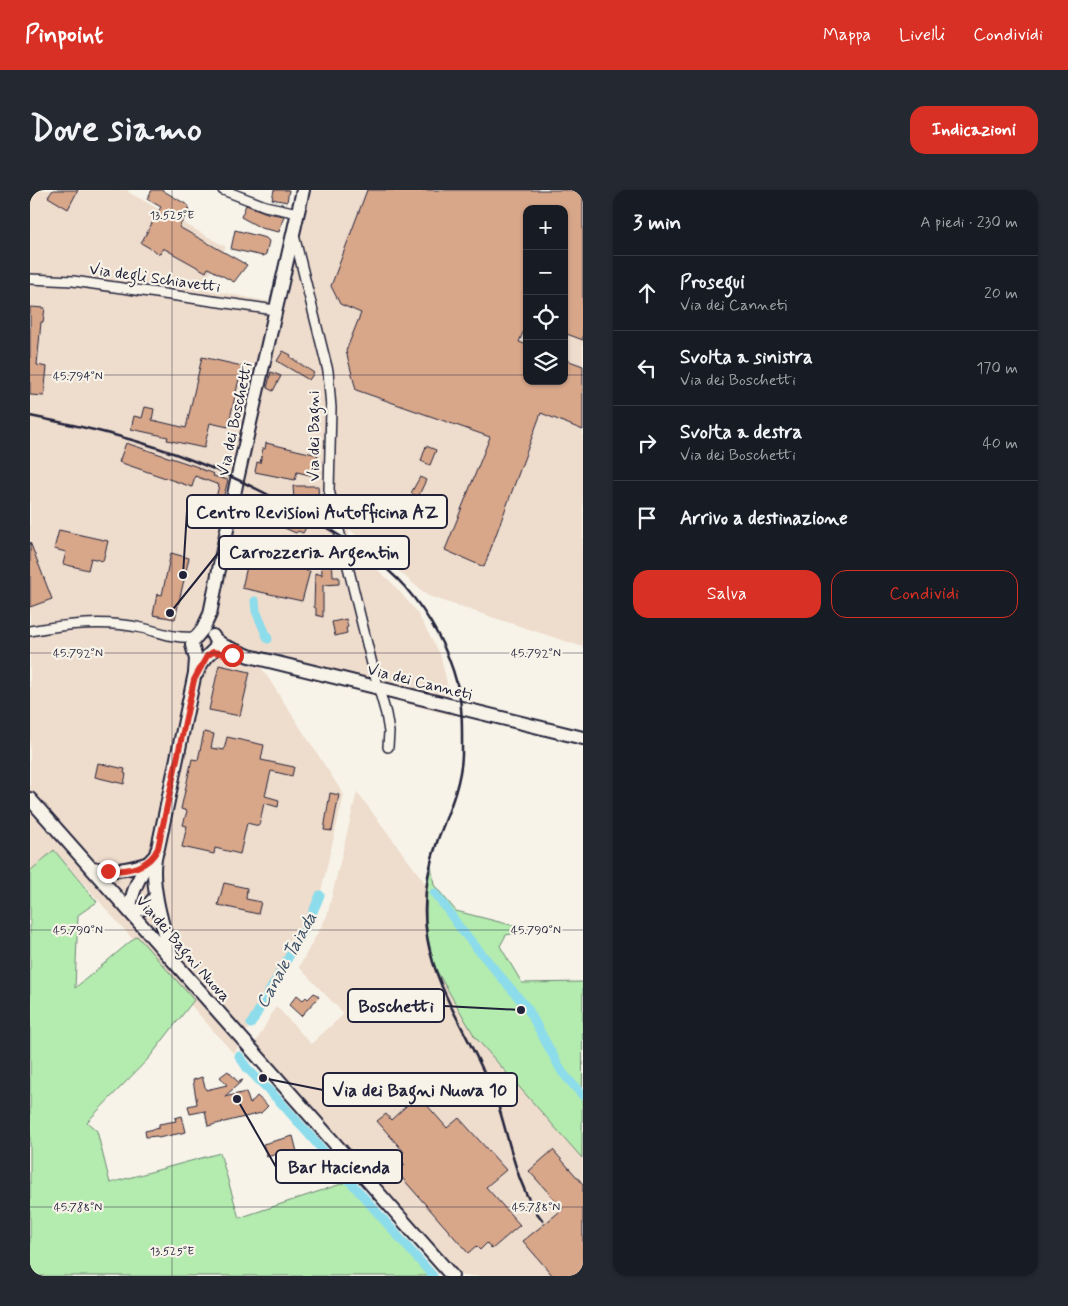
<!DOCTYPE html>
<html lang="it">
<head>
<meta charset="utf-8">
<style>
	:root { --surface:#171b24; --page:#242831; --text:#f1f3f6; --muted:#9ea1a6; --line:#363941; --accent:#d93025 }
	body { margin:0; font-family:Mynerve,sans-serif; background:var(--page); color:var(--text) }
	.controls { position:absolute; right:15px; top:15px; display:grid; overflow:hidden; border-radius:10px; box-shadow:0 1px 4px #0004 }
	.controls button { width:45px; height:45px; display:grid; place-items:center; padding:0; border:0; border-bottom:1px solid var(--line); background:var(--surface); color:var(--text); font:25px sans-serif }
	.stop { position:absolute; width:15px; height:15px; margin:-11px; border:4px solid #d93025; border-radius:50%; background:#fff }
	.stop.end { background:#d93025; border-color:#fff; box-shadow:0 1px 5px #0008 }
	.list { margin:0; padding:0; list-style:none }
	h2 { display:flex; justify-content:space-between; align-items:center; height:65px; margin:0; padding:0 20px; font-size:21px }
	h2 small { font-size:16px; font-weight:400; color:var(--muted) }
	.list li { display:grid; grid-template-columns:32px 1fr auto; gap:15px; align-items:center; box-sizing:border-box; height:75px; padding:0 20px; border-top:1px solid var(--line) }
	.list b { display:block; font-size:19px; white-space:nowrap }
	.list p { margin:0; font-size:16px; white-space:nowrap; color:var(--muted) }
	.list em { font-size:16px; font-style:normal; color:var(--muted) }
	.actions { display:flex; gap:10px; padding:15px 20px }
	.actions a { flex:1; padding:11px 0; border:1px solid var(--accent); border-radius:15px; text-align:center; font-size:18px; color:var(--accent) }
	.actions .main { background:var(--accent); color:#fff }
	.icon { flex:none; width:28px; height:28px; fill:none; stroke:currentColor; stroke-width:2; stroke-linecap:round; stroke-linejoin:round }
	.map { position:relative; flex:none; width:553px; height:1086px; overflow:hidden; border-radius:15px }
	header { display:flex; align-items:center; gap:30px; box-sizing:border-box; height:70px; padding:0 25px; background:var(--accent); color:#fff }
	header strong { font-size:24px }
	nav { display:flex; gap:28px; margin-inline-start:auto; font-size:18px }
	.intro { display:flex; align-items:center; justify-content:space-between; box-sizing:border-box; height:120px; padding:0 30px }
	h1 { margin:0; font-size:35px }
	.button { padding:12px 22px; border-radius:15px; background:var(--accent); color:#fff; font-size:18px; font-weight:700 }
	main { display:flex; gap:30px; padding:0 30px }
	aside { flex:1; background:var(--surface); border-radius:15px; box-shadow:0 1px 4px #0004 }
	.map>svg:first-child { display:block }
	.built { fill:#eedccc; fill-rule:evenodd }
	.green { fill:#b4ebae; stroke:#6b8674 }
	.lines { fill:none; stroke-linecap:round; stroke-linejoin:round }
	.canal { stroke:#8ddceb; stroke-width:9 }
	.building { fill:#d8a78a; stroke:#22223b }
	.street-casing { stroke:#22223b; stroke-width:12 }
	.secondary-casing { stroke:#22223b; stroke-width:16 }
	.street { stroke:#f7f3e8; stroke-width:9 }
	.secondary { stroke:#f7f3e8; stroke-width:12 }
	.rail { stroke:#22223b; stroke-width:2.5 }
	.route { stroke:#d93025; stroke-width:6 }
	.ticks { fill:none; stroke:#22223b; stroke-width:1; stroke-opacity:0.45 }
	.labels { text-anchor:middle; stroke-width:4.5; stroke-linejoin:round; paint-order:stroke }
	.street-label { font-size:16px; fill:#22223b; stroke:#f7f3e8 }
	.water-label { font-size:18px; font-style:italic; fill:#3d5067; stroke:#f7f3e8 }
	.ticks-label { font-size:12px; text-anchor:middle; fill:#22223b; stroke:#f7f3e8; stroke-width:4.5; stroke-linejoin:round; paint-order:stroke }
	.leader { fill:none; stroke:#22223b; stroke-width:2 }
	.callout-dot { fill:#22223b; stroke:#f7f3e8; stroke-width:2 }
	.callout { fill:#f7f3e8; stroke:#22223b; stroke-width:2 }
	.callout-label { font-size:18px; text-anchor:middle; font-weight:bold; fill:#22223b }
</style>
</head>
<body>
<header>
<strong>Pinpoint</strong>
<nav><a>Mappa</a><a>Livelli</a><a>Condividi</a></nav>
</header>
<div class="intro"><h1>Dove siamo</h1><a class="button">Indicazioni</a></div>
<main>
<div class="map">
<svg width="553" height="1086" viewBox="0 0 553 1086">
	<rect width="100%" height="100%" fill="#f7f3e8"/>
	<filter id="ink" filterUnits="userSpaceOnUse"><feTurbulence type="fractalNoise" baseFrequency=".02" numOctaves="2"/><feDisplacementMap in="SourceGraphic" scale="10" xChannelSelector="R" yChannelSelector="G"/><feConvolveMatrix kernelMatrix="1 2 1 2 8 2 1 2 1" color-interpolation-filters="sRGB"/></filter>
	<g filter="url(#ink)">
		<g class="built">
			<path d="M0 0H99L98 2 196 57 171 98 240 112 258 33 274 36 272 23 278 0H553V457L398 406 319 339V357L339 372 362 393 386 421 410 464 425 526 231 477 314 605 290 705 280 729 204 864 24 660 0 681ZM497 19H534V191H497Z"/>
			<polygon points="327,602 495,827 553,953 553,1086 432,1086 225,854 246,816 281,854 314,824 269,777 297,726"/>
		</g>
		<g class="green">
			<polygon points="24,660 67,712 48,725 45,798 107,746 164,810 119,868 57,932 67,941 80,993 190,963 209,1028 317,992 400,1086 0,1086 0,681"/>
			<polygon points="401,675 404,695 426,721 489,737 486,743 476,745 470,756 492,793 553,792 552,968 445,847 405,778 398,748 396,728 397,696"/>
		</g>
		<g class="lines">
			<g class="canal">
				<polyline points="225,411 226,421 238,449"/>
				<polyline points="404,703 414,715 430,738 498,819 532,882 553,906"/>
				<polyline points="221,834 280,729 290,705"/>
				<polyline points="209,866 217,878 252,914 403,1086"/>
			</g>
		</g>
		<g class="building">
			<polygon points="23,0 48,0 38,19 18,7"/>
			<polygon points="122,0 132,0 159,16 157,19 159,20 149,37 217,75 204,92 178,78 176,82 133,58 130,64 111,53 131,17 117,9"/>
			<polygon points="244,0 259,0 257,12 242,9"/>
			<polygon points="337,0 553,0 553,150 534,143 534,19 497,19 497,133 489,152 497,155 497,191 534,191 534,169 553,176 553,240 511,223 454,377 415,360 460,247 326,200 316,161 331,123 310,114 301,96"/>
			<polygon points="216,15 237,23 254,26 249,42 231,38 211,27"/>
			<polygon points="205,40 236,48 239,51 236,64 233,66 201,59"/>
			<polygon points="0,117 15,118 13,132 11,132 7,175 17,177 14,206 0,205"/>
			<polygon points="253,161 261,165 260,167 284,183 279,190 247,171"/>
			<polygon points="172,167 212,176 198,237 180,233 174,258 137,250 138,247 101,239 104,226 112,228 115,217 124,219 122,230 156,238"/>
			<polygon points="241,182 251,186 243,201 237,198"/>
			<polygon points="96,253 168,277 168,278 184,284 183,286 198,290 192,313 185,312 189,295 165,286 162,297 89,272"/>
			<polygon points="236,253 288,265 284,286 267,282 265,290 225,282 227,272 230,273 233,258 235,259"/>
			<polygon points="396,256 406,260 400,275 391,271"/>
			<polygon points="390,287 396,290 388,307 381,303"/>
			<polygon points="263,296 288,296 289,314 274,315 274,308 264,309"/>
			<polygon points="227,308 279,332 273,343 268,341 266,343 220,323"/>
			<polygon points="29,340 78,351 73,371 61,368 58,380 33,374 36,362 24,359"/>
			<polygon points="224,346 281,360 276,381 280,381 272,411 212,398"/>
			<polygon points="0,352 22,409 0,417"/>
			<polygon points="291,362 302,364 303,387 309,387 309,394 293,395 293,427 286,425 286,418 284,417 285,383 292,385"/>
			<polygon points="141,363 159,368 145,429 123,425 127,404 132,405"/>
			<polygon points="316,429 318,437 316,438 317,443 305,446 302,432"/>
			<polygon points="189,475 220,482 210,526 179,520"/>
			<polygon points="174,542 184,544 181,558 194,560 197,547 234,555 231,570 264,577 262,586 241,581 235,606 249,610 248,617 234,613 229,636 217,633 210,664 185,658 184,664 152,657 157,636 153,635 157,621 151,619 162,569 168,570"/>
			<polygon points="68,573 95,579 94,583 96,584 94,594 65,587"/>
			<polygon points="300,603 309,605 302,641 294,640"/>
			<polygon points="194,693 217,698 216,709 231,712 228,724 188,715"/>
			<polygon points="284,803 289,807 271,826 259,815 267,805 273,810 276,807 278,809"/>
			<polygon points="198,881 208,892 213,890 194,907 216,902 220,914 227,906 238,916 231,923 178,936 175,921 160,924 158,916 167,914 163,890 172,887 176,900 197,895 190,887"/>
			<polygon points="388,905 417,938 429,928 476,980 456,997 490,1035 462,1059 457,1053 450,1060 446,1056 438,1063 367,982 375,975 368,967 374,962 347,931 356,924 361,930"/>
			<polygon points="152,926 156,942 128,948 127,946 116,947 115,941 129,938 129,934 146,931 145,928"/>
			<polygon points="263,946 267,962 251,967 247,967 247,964 237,967 233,954"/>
			<polygon points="523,960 553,994 553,1086 523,1086 493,1051 533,1019 499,981"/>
			<polygon points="295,978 297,986 265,994 261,983 267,981 270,986"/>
		</g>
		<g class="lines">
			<defs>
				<g id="street">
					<polyline points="193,0 235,16 268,23"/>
					<polyline points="264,45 298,181 301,218 299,300 343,478 356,524 359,542 358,557"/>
					<polyline points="0,89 43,91 245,120"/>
					<path d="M0 441C37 434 74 430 112 438 130 442 145 449 165 447"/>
				</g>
				<g id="secondary">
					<polyline points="185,449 194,456 219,466 553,548"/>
					<path d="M167 483C169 478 171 473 175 469 181 460 192 459 183 446"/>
					<polyline points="0,609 422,1086"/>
					<path d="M62 678C82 682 97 680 116 674"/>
					<path d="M100 721C100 705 112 678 124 667"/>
					<path d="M100 721C113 721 118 716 126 706"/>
					<path d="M143 770C134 741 116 686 128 658L165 483 166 469 162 455 163 451 173 439 180 424 207 290 273 0"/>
				</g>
			</defs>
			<use href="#street" class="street-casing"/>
			<use href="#secondary" class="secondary-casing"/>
			<use href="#street" class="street"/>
			<use href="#secondary" class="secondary"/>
			<path class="rail" d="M0 226C55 237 112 250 164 271 211 289 254 312 297 338 325 355 353 372 375 397 399 425 418 459 427 494 433 516 432 542 432 565 431 594 418 623 408 649 397 680 392 715 397 747 405 795 432 835 452 878 456 887 461 894 464 903 479 943 485 998 513 1031"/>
		</g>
	</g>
	<g class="lines" filter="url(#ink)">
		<path class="route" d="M78 681C98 681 119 678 128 658L164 490 177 466 183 462 202 465"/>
	</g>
	<path class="ticks" d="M142 0V1086M0 185H497M534 185H553M0 463H553M0 740H553M0 1017H553"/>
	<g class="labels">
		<g class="street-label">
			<text transform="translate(125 87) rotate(8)" y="6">Via degli Schiavetti</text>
			<text transform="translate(204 229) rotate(-78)" y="6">Via dei Boschetti</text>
			<text transform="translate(283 246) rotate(-90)" y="6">Via dei Bagni</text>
			<text transform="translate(390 491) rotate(14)" y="6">Via dei Canneti</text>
			<text transform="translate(154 758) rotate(49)" y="6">Via dei Bagni Nuova</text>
		</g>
		<g class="water-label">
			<text transform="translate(256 770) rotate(-61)" y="6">Canale Taiada</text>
		</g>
	</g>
	<g class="ticks-label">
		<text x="142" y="29">13.525°E</text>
		<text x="48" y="190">45.794°N</text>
		<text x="48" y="467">45.792°N</text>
		<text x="506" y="467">45.792°N</text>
		<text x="48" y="744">45.790°N</text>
		<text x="506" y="744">45.790°N</text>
		<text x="48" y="1021">45.788°N</text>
		<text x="506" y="1021">45.788°N</text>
		<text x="142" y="1065">13.525°E</text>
	</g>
	<path class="leader" d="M153 385L157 321M140 423L189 362M491 820L414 816M233 888L293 900M207 909L246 977"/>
	<g class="callout-dot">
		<circle cx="153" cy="385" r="5"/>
		<circle cx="140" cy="423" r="5"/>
		<circle cx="491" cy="820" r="5"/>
		<circle cx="233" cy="888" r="5"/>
		<circle cx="207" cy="909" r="5"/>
	</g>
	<g class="callout">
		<rect x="157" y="305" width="260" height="33" rx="5"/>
		<rect x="189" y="346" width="190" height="33" rx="5"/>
		<rect x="318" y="799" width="96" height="33" rx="5"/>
		<rect x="293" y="883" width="194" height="33" rx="5"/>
		<rect x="246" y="960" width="126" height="33" rx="5"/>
	</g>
	<g class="callout-label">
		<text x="287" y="328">Centro Revisioni Autofficina AZ</text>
		<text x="284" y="368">Carrozzeria Argentin</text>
		<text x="366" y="822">Boschetti</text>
		<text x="390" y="906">Via dei Bagni Nuova 10</text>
		<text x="309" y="983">Bar Hacienda</text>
	</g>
</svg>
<div class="controls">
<button>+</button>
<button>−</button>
<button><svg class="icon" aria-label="locate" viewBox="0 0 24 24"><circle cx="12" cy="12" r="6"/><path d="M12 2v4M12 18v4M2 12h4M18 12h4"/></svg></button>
<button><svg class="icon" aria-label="layers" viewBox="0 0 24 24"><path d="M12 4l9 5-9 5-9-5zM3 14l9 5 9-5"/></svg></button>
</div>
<div class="stop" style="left:202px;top:465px"></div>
<div class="stop end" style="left:78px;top:681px"></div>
</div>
<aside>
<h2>3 min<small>A piedi · 230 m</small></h2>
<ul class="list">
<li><svg class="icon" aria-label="ahead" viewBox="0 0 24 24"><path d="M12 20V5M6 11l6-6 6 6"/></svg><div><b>Prosegui</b><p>Via dei Canneti</p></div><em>20 m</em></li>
<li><svg class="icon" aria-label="left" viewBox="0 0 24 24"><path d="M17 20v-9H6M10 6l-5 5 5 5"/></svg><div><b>Svolta a sinistra</b><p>Via dei Boschetti</p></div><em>170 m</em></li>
<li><svg class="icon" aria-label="right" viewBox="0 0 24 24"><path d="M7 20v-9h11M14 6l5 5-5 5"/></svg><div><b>Svolta a destra</b><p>Via dei Boschetti</p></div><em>40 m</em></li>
<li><svg class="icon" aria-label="arrive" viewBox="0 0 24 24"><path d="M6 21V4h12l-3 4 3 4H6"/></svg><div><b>Arrivo a destinazione</b></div></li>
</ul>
<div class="actions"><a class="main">Salva</a><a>Condividi</a></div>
</aside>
</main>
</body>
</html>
